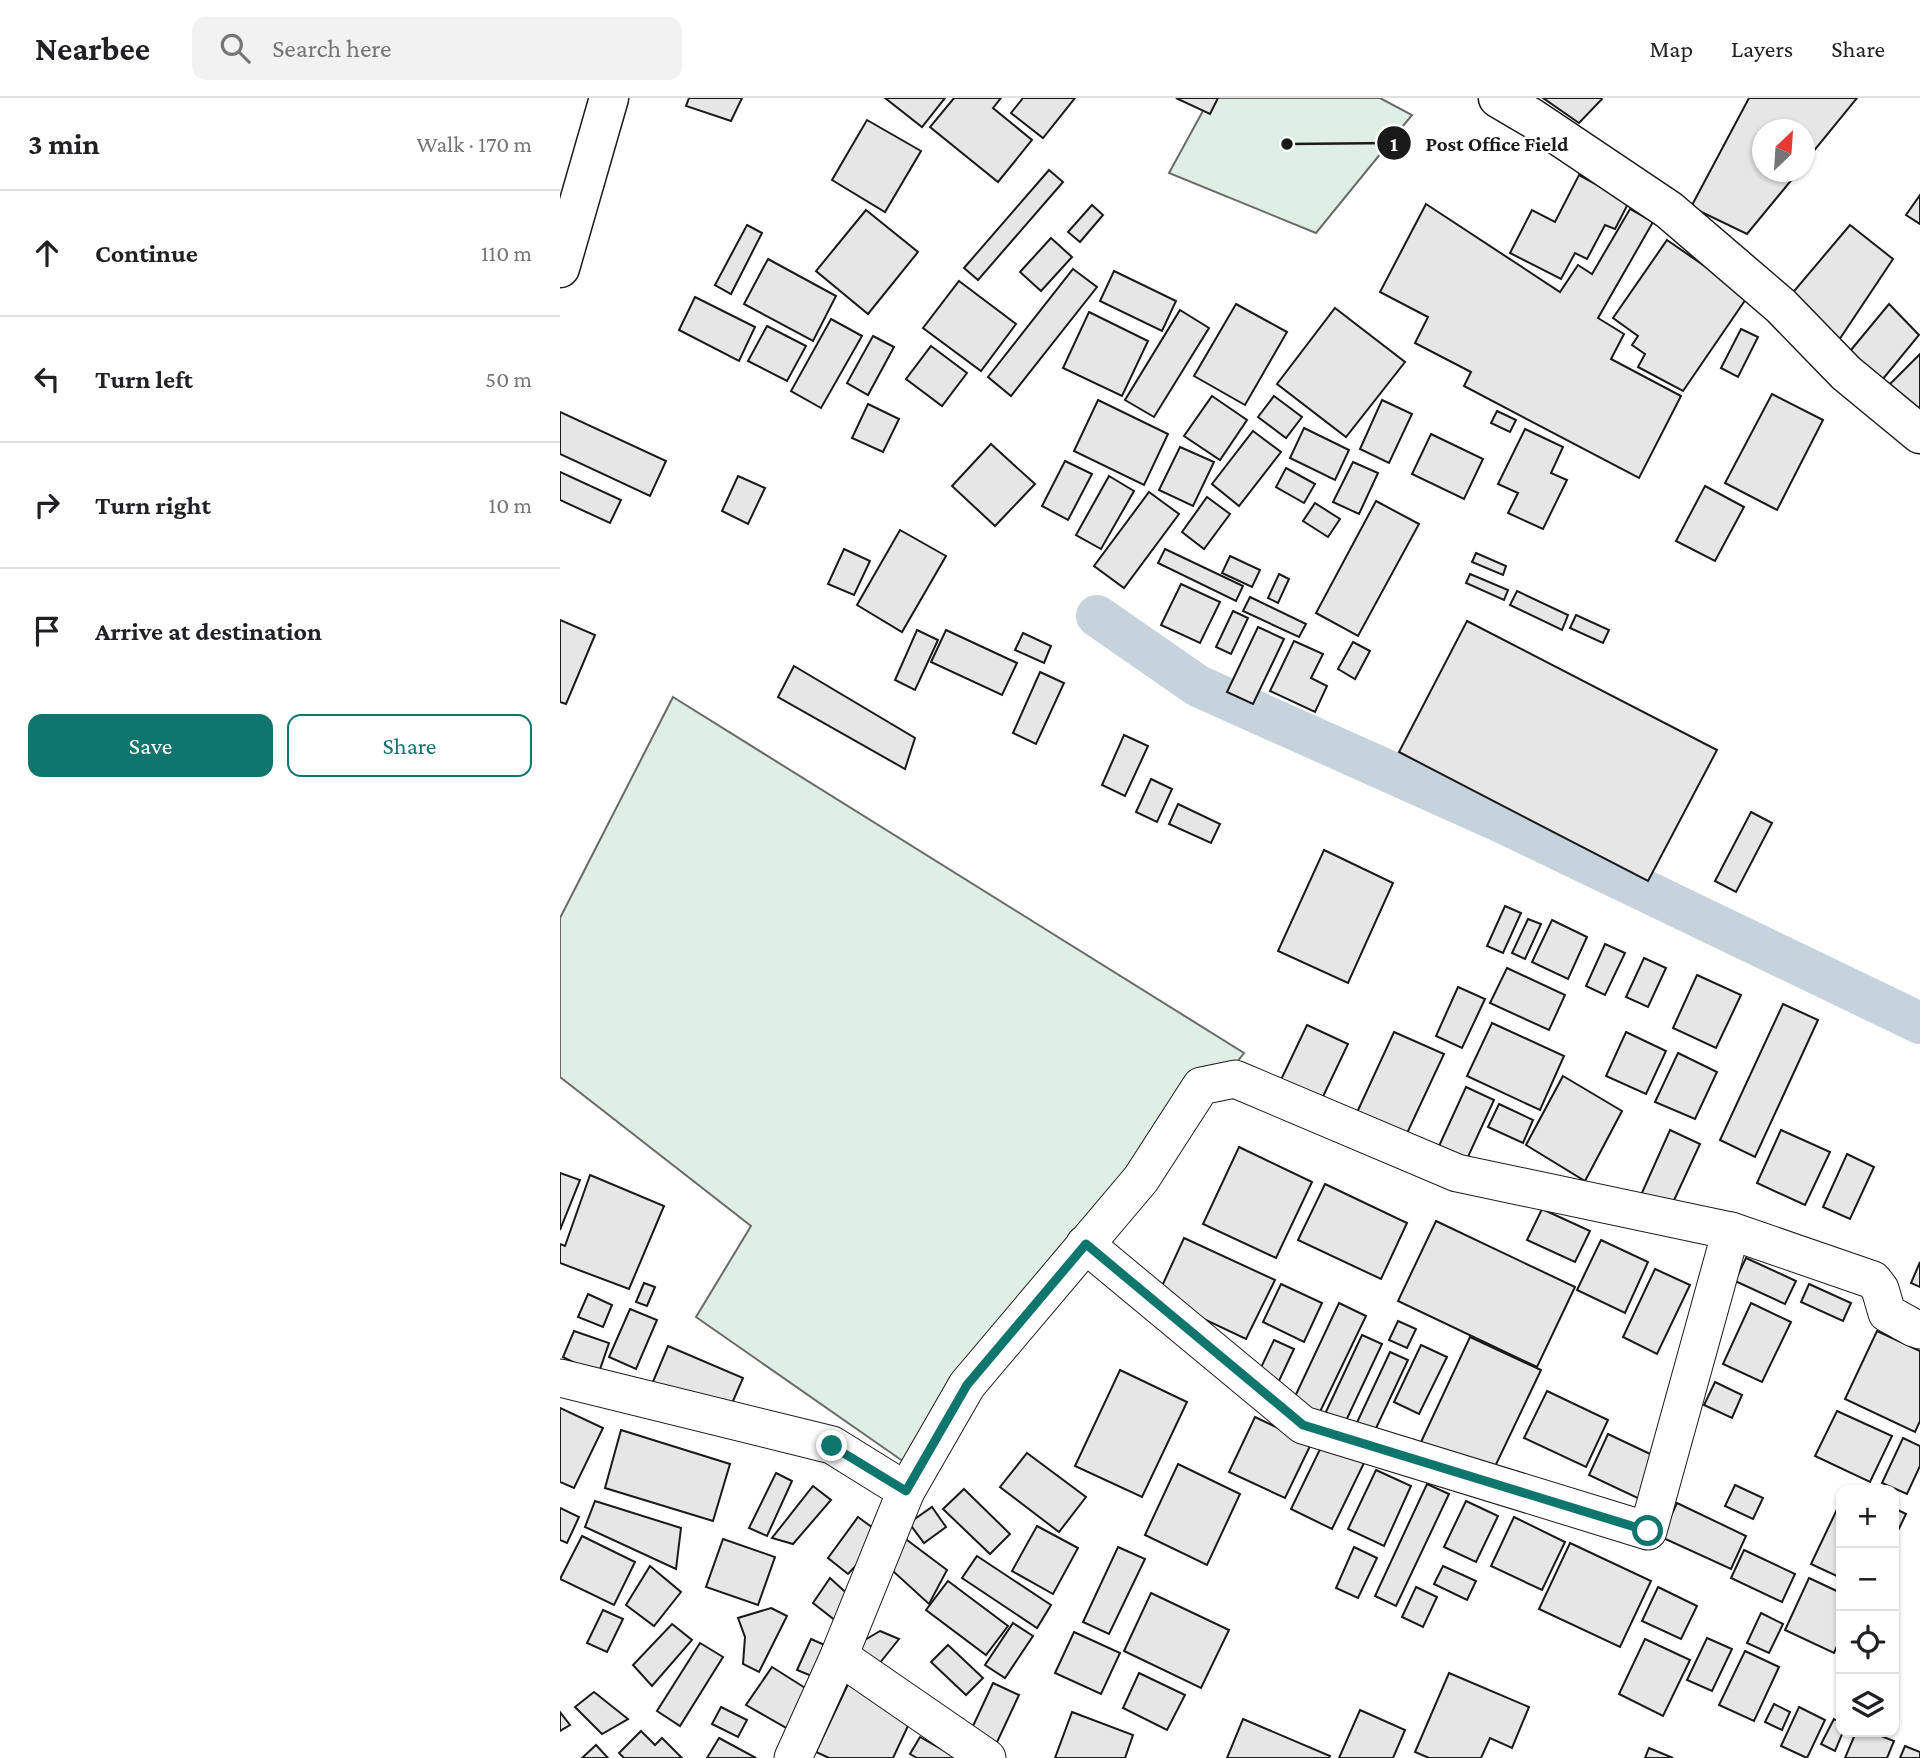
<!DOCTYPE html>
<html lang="en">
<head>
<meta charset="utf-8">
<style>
	:root { --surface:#fff; --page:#f2f2f2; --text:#202124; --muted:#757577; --line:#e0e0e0; --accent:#0f766e }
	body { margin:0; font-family:"Crimson Pro",serif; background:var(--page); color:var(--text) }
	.controls { position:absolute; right:21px; bottom:21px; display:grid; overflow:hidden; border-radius:14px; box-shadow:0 2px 5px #0004 }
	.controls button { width:63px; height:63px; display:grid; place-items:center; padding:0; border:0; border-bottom:2px solid var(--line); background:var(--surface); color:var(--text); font:35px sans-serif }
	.compass { position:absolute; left:1192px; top:21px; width:63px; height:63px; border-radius:50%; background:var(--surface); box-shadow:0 2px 5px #0004; rotate:25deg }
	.stop { position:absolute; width:21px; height:21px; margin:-16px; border:5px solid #0f766e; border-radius:50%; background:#fff }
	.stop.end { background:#0f766e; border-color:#fff; box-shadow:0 2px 7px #0008 }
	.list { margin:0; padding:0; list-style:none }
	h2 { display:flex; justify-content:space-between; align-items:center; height:91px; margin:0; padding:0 28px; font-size:30px }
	h2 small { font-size:23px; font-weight:400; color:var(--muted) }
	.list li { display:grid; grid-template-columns:46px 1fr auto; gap:21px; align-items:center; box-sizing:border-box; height:126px; padding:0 28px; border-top:2px solid var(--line) }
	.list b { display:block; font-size:26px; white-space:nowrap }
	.list em { font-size:23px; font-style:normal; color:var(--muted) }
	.actions { display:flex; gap:14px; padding:21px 28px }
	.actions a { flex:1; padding:16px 0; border:2px solid var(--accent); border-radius:14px; text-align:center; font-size:24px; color:var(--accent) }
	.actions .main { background:var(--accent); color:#fff }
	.icon { flex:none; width:38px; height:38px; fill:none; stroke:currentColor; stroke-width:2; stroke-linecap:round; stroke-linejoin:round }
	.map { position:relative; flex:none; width:1360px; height:1660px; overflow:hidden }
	header { display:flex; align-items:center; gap:42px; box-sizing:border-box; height:98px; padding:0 35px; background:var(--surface); border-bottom:2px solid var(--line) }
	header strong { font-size:33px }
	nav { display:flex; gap:38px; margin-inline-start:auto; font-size:24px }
	.search { width:490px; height:63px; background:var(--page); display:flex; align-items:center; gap:18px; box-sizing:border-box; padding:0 24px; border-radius:14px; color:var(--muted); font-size:26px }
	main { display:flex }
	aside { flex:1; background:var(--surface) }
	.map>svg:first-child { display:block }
	.green { fill:#e0efe3; stroke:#6a6a6a; stroke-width:2 }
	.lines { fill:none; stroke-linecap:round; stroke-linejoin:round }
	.canal { stroke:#c6d2dc; stroke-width:42 }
	.building { fill:#e6e6e6; stroke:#1a1a1a; stroke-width:2 }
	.minor-casing { stroke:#1a1a1a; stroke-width:39 }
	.tertiary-casing { stroke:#1a1a1a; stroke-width:41 }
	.trunk-casing { stroke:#1a1a1a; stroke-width:41 }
	.minor { stroke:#fff; stroke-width:37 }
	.tertiary { stroke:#fff; stroke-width:38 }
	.trunk { stroke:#fff; stroke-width:38 }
	.route { stroke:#0f766e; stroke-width:9 }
	.leader { fill:none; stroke:#1a1a1a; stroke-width:2.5 }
	.callout-dot { fill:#1a1a1a; stroke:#fff; stroke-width:2.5 }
	.mark-label { font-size:21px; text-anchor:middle; font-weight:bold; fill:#fff }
	.callout-label { font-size:21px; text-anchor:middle; font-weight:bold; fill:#1a1a1a; stroke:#fff; stroke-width:5; stroke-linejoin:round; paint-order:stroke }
</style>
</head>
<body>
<header>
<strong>Nearbee</strong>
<div class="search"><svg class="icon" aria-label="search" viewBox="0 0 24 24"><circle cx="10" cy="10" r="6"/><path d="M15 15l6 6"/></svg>Search here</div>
<nav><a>Map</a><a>Layers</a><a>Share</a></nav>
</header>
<main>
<aside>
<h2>3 min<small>Walk · 170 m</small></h2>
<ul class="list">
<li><svg class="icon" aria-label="ahead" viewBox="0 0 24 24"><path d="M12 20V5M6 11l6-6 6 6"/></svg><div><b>Continue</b></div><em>110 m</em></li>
<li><svg class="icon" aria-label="left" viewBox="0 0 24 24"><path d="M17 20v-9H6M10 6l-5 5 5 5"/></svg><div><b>Turn left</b></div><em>50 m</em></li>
<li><svg class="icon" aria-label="right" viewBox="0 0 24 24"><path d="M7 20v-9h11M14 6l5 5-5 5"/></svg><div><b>Turn right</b></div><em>10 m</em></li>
<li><svg class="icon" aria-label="arrive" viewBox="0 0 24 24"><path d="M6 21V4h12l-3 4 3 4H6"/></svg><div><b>Arrive at destination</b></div></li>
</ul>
<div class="actions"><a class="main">Save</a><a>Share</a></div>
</aside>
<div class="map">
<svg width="1360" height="1660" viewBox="0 0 1360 1660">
	<rect width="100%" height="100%" fill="#fff"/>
	<g class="green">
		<polygon points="650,0 820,0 852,17 756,135 609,75"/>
		<polygon points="113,599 684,955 357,1373 136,1219 191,1128 0,979 0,820"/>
	</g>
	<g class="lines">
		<polyline class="canal" points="537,518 638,588 944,725 1360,925"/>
	</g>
	<g class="building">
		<polygon points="129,0 182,0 171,23 126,8"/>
		<polygon points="325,0 385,0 362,29"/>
		<polygon points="394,0 441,0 433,10 472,42 438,84 370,29"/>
		<polygon points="463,0 515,0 483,40 451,15"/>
		<polygon points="616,0 658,0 650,16"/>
		<polygon points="983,0 1041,0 1042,1 1019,25"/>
		<polygon points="1189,0 1297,0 1244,65 1244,32 1202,32 1202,74 1238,74 1187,136 1131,109"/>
		<polygon points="307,22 361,53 325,114 272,82"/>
		<polygon points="489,72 503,84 418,182 404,170"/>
		<polygon points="1019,77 1069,104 1055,131 1045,127 1027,161 1015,155 1001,181 950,155 972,112 995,124"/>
		<polygon points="1360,97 1360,126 1346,117"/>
		<polygon points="866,106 1000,194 1018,167 1032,176 1070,111 1093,124 1038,220 1064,236 1051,261 1121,298 1079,380 904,288 911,274 855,245 868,219 820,194"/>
		<polygon points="532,107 543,117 520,144 508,134"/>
		<polygon points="306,112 358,154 308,216 256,173"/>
		<polygon points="187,127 202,135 171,196 155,187"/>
		<polygon points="1290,127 1333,161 1277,245 1224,205"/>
		<polygon points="491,140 512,159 481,193 460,174"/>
		<polygon points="1107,142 1188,198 1123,293 1078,269 1085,256 1072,247 1078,238 1053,220"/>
		<polygon points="208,161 276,198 253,243 184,206"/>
		<polygon points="513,171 537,189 451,298 428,279"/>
		<polygon points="554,173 616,203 602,233 540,203"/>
		<polygon points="399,183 456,226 421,273 363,230"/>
		<polygon points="135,199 195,229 179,263 119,232"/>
		<polygon points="676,206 727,234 685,307 634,278"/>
		<polygon points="1329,206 1359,237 1318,287 1286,258"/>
		<polygon points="775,210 845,264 786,339 717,286"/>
		<polygon points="620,212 649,230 594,319 565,302"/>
		<polygon points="529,214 588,243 562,298 503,270"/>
		<polygon points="271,221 302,238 261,310 231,293"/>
		<polygon points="207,228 246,248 227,283 188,263"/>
		<polygon points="1181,231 1198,239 1178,279 1161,270"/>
		<polygon points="313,238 334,249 308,297 287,285"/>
		<polygon points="371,248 407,275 382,308 346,281"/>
		<polygon points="1360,256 1360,322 1321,295"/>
		<polygon points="1212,296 1263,322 1217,412 1165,385"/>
		<polygon points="652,298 687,322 660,362 624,338"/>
		<polygon points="714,298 742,319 726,340 698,319"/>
		<polygon points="538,302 608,336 584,387 514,353"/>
		<polygon points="822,302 852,316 829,365 800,351"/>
		<polygon points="308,306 339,321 323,354 292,340"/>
		<polygon points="937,313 956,322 950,334 931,325"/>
		<polygon points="0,314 106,363 90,398 0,356"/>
		<polygon points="744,330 789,352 775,382 730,360"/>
		<polygon points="965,331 1003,349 991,375 1007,382 983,431 948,415 958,395 938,386"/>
		<polygon points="693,333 721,354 679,408 652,386"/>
		<polygon points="871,336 923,361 904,401 852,376"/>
		<polygon points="431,346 475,386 435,428 392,388"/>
		<polygon points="620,349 654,364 633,408 599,392"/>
		<polygon points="505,363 532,376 508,422 482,408"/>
		<polygon points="793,364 818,375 799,416 773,404"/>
		<polygon points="726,370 755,386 744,405 716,389"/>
		<polygon points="0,374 61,402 50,425 0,402"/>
		<polygon points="178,378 205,390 188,426 162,413"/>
		<polygon points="549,378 574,393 541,451 516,437"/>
		<polygon points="1145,388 1184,409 1155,463 1116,443"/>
		<polygon points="589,394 619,416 564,490 534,468"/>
		<polygon points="647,399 670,416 644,451 622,434"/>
		<polygon points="816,403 859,426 798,538 756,515"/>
		<polygon points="755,405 780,421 768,439 743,423"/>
		<polygon points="340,432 386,458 342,534 297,507"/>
		<polygon points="284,451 310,463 294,497 268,486"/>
		<polygon points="605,451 683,488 676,503 598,465"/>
		<polygon points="916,455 946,468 943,477 912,464"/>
		<polygon points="670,458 700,472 692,489 662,475"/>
		<polygon points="719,476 729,481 718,505 708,500"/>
		<polygon points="910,476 948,492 944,502 906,485"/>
		<polygon points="621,486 660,504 640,545 601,527"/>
		<polygon points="957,493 1008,517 1002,532 950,507"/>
		<polygon points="690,499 746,526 739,539 683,513"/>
		<polygon points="673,513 688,520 671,556 656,549"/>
		<polygon points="1016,517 1049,532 1043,545 1010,530"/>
		<polygon points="0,522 35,537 6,606 0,604"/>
		<polygon points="907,523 1157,652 1088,783 839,654"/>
		<polygon points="698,529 724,541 693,606 667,594"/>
		<polygon points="357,532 378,542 355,592 335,582"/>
		<polygon points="386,532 457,565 442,597 371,564"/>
		<polygon points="463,535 491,548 484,565 455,552"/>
		<polygon points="734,543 763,556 751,580 767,588 755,614 710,593"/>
		<polygon points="793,544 810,553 795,581 778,571"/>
		<polygon points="234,568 355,640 345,671 218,599"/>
		<polygon points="480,574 504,585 476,646 453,635"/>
		<polygon points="564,637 588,648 565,698 542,687"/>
		<polygon points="591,681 612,691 597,724 576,714"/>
		<polygon points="618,706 660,726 651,745 609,726"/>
		<polygon points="1191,714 1212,725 1176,794 1155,783"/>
		<polygon points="764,752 833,785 788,885 718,853"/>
		<polygon points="945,808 961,815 943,855 927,848"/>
		<polygon points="968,821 981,826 965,861 952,855"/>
		<polygon points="992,822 1027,839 1008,881 972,864"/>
		<polygon points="1045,846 1065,855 1045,897 1026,888"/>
		<polygon points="1084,860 1106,870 1088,909 1066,899"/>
		<polygon points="947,870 1005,897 989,932 930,905"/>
		<polygon points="1137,877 1181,897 1156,950 1113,930"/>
		<polygon points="898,889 925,901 902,950 876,938"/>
		<polygon points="1223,906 1258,922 1195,1059 1160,1042"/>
		<polygon points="932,925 1004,958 980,1012 907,978"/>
		<polygon points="747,927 788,946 759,1007 718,988"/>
		<polygon points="834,934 884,956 842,1046 793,1023"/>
		<polygon points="1066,934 1106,953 1086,996 1046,978"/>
		<polygon points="1118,955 1157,974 1135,1021 1095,1004"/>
		<polygon points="1003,978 1062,1013 1025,1083 966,1047"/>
		<polygon points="906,989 934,1002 907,1061 879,1048"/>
		<polygon points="939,1006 973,1022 963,1045 928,1029"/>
		<polygon points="1110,1032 1140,1046 1110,1111 1081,1097"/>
		<polygon points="1221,1032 1270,1054 1245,1107 1197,1085"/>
		<polygon points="679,1049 752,1084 716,1160 643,1126"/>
		<polygon points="1287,1056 1314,1069 1290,1121 1263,1109"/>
		<polygon points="0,1075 20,1082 0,1132"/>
		<polygon points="30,1077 104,1108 69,1191 0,1165 0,1146 5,1148"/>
		<polygon points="765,1086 847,1125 821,1181 738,1142"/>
		<polygon points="982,1111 1030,1133 1015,1164 967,1142"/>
		<polygon points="876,1123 1015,1189 977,1269 838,1203"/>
		<polygon points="624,1140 715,1182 686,1241 597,1199"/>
		<polygon points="1041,1142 1088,1164 1065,1215 1017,1192"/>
		<polygon points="1186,1160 1236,1183 1225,1206 1175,1183"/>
		<polygon points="1360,1164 1360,1189 1351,1185"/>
		<polygon points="1095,1171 1130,1187 1097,1256 1063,1239"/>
		<polygon points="84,1185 95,1189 87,1208 76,1204"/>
		<polygon points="721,1186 762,1205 744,1244 703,1224"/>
		<polygon points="1249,1186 1291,1205 1283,1223 1241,1204"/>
		<polygon points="28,1196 52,1207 43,1229 18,1219"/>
		<polygon points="779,1205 806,1218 757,1320 731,1307"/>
		<polygon points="1191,1205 1231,1224 1202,1284 1163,1266"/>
		<polygon points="70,1211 97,1222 76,1271 49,1259"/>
		<polygon points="838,1223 856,1231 847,1250 829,1242"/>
		<polygon points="14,1233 49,1245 38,1277 3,1259"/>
		<polygon points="1317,1233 1360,1253 1360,1323 1355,1334 1285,1301"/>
		<polygon points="802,1237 822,1246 784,1327 764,1318"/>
		<polygon points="910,1239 981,1272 931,1377 861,1344"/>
		<polygon points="714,1242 734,1251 718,1285 698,1276"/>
		<polygon points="861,1247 887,1259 859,1316 834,1304"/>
		<polygon points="108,1248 183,1280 167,1317 92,1286"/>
		<polygon points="830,1254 848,1262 811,1341 793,1333"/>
		<polygon points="560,1272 627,1304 582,1399 515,1368"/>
		<polygon points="1155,1284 1182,1297 1172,1320 1144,1307"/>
		<polygon points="987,1293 1048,1322 1026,1369 964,1340"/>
		<polygon points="0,1310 43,1330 14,1390 0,1384"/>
		<polygon points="1277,1313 1332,1338 1310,1384 1255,1358"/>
		<polygon points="695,1319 751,1346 725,1400 669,1374"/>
		<polygon points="61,1332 170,1366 153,1423 45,1390"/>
		<polygon points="1048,1336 1105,1363 1086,1404 1029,1377"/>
		<polygon points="1343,1340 1360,1348 1360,1368 1347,1396 1322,1385"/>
		<polygon points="763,1345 804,1365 772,1431 731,1411"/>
		<polygon points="467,1355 526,1399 499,1434 440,1389"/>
		<polygon points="618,1366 680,1396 647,1467 585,1437"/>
		<polygon points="816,1372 851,1388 824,1448 788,1431"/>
		<polygon points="216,1375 232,1383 207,1438 189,1430"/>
		<polygon points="867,1386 889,1396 836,1508 815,1498"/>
		<polygon points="1175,1387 1203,1400 1193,1421 1165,1408"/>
		<polygon points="253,1388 271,1402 233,1446 212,1440"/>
		<polygon points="404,1391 450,1436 430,1456 383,1411"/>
		<polygon points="35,1403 121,1430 116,1471 25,1429"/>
		<polygon points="906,1403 938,1418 916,1464 884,1449"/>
		<polygon points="1281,1403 1281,1480 1251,1466"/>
		<polygon points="1117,1405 1186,1438 1171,1471 1101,1439"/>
		<polygon points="372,1409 386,1429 364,1445 349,1425"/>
		<polygon points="0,1410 19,1419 7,1445 0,1442"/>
		<polygon points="1334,1410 1346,1416 1334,1441"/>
		<polygon points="298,1419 324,1438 288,1476 268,1460"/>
		<polygon points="954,1419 1005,1444 982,1492 931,1468"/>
		<polygon points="477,1428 518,1450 493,1496 452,1473"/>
		<polygon points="22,1438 75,1464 54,1507 0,1481"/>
		<polygon points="343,1439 387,1472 369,1506 323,1464"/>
		<polygon points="163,1441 215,1459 198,1507 146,1489"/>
		<polygon points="1010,1445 1091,1483 1060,1549 979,1511"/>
		<polygon points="558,1449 585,1461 549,1536 523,1524"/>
		<polygon points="794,1449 817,1460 798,1500 776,1490"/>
		<polygon points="1184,1452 1235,1476 1222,1504 1171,1480"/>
		<polygon points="417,1458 491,1507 477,1530 402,1480"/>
		<polygon points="90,1468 121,1494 94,1528 66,1507"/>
		<polygon points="883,1468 916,1483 907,1502 874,1486"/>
		<polygon points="270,1480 293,1501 276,1523 253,1505"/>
		<polygon points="1249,1480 1281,1495 1281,1539 1274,1555 1225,1532"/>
		<polygon points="388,1483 448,1528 426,1557 366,1512"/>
		<polygon points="856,1489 877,1499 863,1529 842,1519"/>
		<polygon points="1098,1489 1137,1508 1121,1541 1082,1523"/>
		<polygon points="591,1495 669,1532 641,1590 564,1553"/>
		<polygon points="211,1510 227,1518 199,1574 183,1566 185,1539 178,1520"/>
		<polygon points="43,1512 63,1521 47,1554 27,1545"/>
		<polygon points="1201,1515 1223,1526 1209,1555 1187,1545"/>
		<polygon points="453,1525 473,1538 445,1580 425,1567"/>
		<polygon points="112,1526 132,1542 92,1588 73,1567"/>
		<polygon points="320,1533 339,1541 319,1566 293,1549"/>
		<polygon points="514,1534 560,1555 541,1596 495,1575"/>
		<polygon points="1147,1540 1172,1551 1152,1593 1127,1582"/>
		<polygon points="251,1541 267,1548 254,1579 237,1572"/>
		<polygon points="1085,1541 1130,1562 1103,1618 1059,1596"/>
		<polygon points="140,1545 163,1559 120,1628 97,1613"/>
		<polygon points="388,1547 423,1580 406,1597 371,1564"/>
		<polygon points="1185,1553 1219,1569 1194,1623 1159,1607"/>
		<polygon points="212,1569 250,1593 230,1632 186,1607"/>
		<polygon points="579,1575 625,1597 607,1632 563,1610"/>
		<polygon points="889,1575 969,1609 952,1650 930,1640 921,1660 869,1660 855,1654"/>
		<polygon points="290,1582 355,1613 333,1660 269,1660 256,1654"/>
		<polygon points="433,1585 459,1597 432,1655 406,1643"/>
		<polygon points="34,1594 68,1621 42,1636 15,1609"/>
		<polygon points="1214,1606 1230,1614 1222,1632 1205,1624"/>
		<polygon points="161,1609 187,1622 178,1639 152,1626"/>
		<polygon points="1239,1609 1265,1622 1247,1660 1221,1648"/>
		<polygon points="800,1612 845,1632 833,1660 779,1660"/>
		<polygon points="0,1614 10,1627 0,1633"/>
		<polygon points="512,1614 573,1637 565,1660 495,1660"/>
		<polygon points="683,1621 770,1658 769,1660 667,1660"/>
		<polygon points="1274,1621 1281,1625 1281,1634 1283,1634 1275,1653 1261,1646"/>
		<polygon points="81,1633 95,1647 102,1640 122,1660 64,1660 59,1655"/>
		<polygon points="1296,1634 1311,1634 1334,1643 1327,1660 1285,1660"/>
		<polygon points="360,1639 397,1660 357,1660 350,1656"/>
		<polygon points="159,1640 196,1660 147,1660"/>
		<polygon points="36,1647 48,1660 22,1660"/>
		<polygon points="1345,1648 1360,1654 1360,1660 1340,1660"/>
		<polygon points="1089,1650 1113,1660 1085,1660"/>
	</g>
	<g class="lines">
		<defs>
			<g id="minor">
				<polyline points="525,1146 743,1327 1088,1433 1171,1133"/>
				<polyline points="0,1280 272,1347 346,1393 407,1287 581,1081 641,988 675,981 897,1075 1171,1133 1313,1182 1320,1191 1327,1215 1354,1230 1360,1232"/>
				<polyline points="279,1558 427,1660"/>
				<polyline points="233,1660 279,1558 346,1393"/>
			</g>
			<polyline id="tertiary" points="938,0 972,20 1109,112 1221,208 1286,275 1360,336"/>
			<polyline id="trunk" points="0,170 49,0"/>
		</defs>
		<use href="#minor" class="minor-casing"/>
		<use href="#tertiary" class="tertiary-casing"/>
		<use href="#trunk" class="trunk-casing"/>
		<use href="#minor" class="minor"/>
		<use href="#tertiary" class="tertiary"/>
		<use href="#trunk" class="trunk"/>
	</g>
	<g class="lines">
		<polyline class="route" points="272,1348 346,1393 407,1287 526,1146 743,1327 1088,1433"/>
	</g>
	<path class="leader" d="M727 46L834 45"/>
	<g class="callout-dot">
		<circle cx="727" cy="46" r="7"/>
		<circle cx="834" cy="45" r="18"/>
	</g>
	<g class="mark-label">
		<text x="834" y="53">1</text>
	</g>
	<g class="callout-label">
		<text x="937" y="53">Post Office Field</text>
	</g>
</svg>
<div class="controls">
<button>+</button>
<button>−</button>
<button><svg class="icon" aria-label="locate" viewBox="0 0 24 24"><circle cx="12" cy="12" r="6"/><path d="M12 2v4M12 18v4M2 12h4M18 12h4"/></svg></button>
<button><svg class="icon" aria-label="layers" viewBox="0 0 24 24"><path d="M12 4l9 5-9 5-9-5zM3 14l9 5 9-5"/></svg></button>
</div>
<svg class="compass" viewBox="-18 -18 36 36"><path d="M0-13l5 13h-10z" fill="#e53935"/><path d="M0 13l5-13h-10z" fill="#757577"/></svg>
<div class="stop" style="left:1088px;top:1433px"></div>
<div class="stop end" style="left:272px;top:1348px"></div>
</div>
</main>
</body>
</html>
